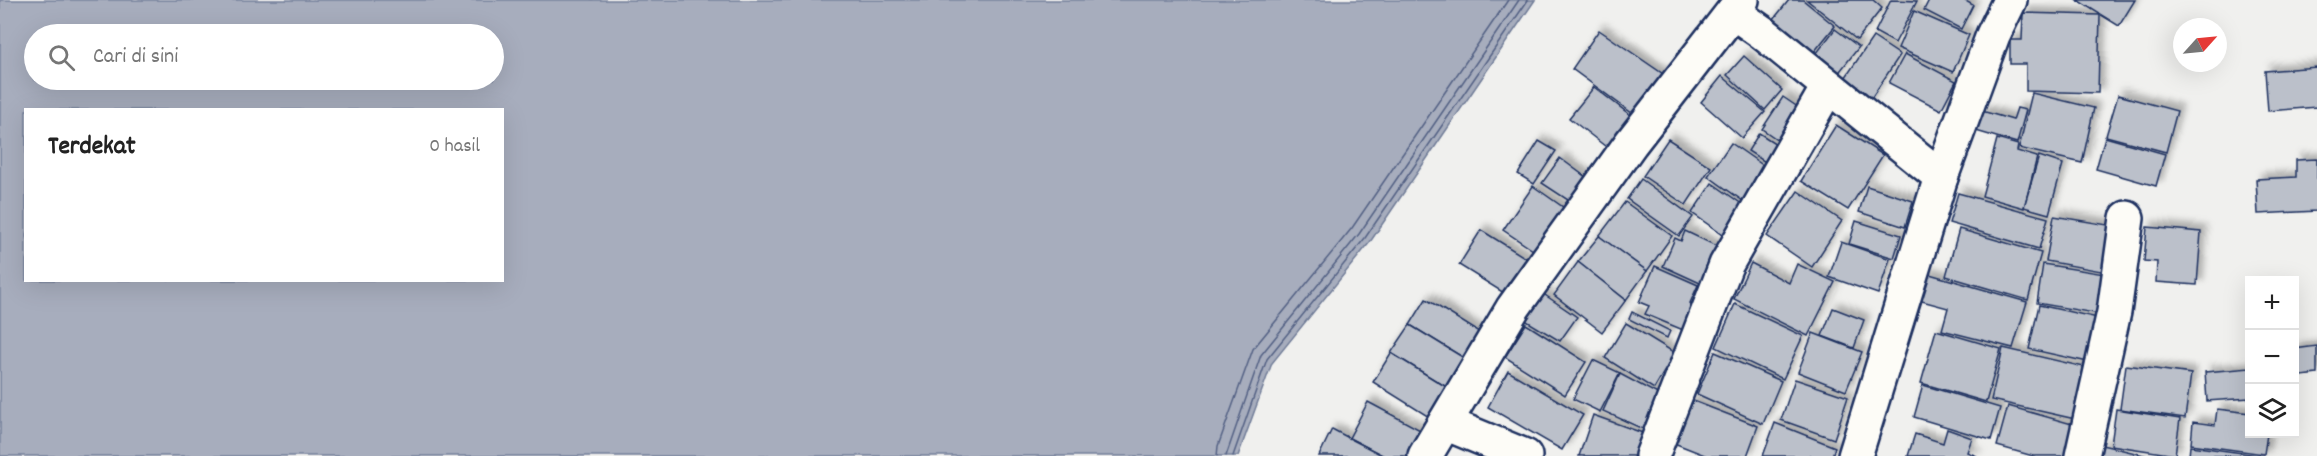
<!DOCTYPE html>
<html lang="id">
<head>
<meta charset="utf-8">
<style>
	:root { --surface:#fff; --page:#f6f6f6; --text:#222; --muted:#767676; --line:#e0e0e0 }
	body { margin:0; font-family:Dekko,sans-serif; background:var(--page); color:var(--text) }
	.controls { position:absolute; right:18px; bottom:18px; display:grid; overflow:hidden; border-radius:0px; box-shadow:0 6px 24px #0002 }
	.controls button { width:54px; height:54px; display:grid; place-items:center; padding:0; border:0; border-bottom:2px solid var(--line); background:var(--surface); color:var(--text); font:30px sans-serif }
	.compass { position:absolute; left:2173px; top:18px; width:54px; height:54px; border-radius:50%; background:var(--surface); box-shadow:0 6px 24px #0002; rotate:63deg }
	.list { margin:0; padding:0; list-style:none }
	h2 { display:flex; justify-content:space-between; align-items:center; height:78px; margin:0; padding:0 24px; font-size:26px }
	h2 small { font-size:20px; font-weight:400; color:var(--muted) }
	.icon { flex:none; width:33px; height:33px; fill:none; stroke:currentColor; stroke-width:2; stroke-linecap:round; stroke-linejoin:round }
	.map { position:relative; flex:none; width:2317px; height:456px; overflow:hidden }
	.search { position:absolute; background:var(--surface); box-shadow:0 6px 24px #0002; left:24px; top:24px; width:480px; height:66px; display:flex; align-items:center; gap:15px; box-sizing:border-box; padding:0 21px; border-radius:33px; color:var(--muted); font-size:22px }
	.panel { position:absolute; background:var(--surface); box-shadow:0 6px 24px #0002; left:24px; top:108px; width:480px; height:174px; border-radius:0px }
	.map>svg:first-child { display:block }
	.water { fill:#a7adbd; stroke:#6f7b97; stroke-width:1.5; fill-rule:evenodd }
	.lines { fill:none; stroke-linecap:round; stroke-linejoin:round }
	.shore { stroke:#536184; stroke-width:1.5 }
	.building { fill:#bbc0ca; stroke:#1b2f5e; stroke-width:1.5; filter:url(#shadow) }
	.minor-casing { stroke:#1b2f5e; stroke-width:38 }
	.minor { stroke:#fdfcf7; stroke-width:33 }
</style>
</head>
<body>
<div class="map">
<svg width="2317" height="456" viewBox="0 0 2317 456">
	<defs>
		<filter id="shadow"><feDropShadow dx="5.5" dy="-5.5" stdDeviation="3" flood-color="#0004"/></filter>
	</defs>
	<rect width="100%" height="100%" fill="#f0f0ee"/>
	<filter id="ink" filterUnits="userSpaceOnUse"><feTurbulence type="fractalNoise" baseFrequency=".0167" numOctaves="2"/><feDisplacementMap in="SourceGraphic" scale="12" xChannelSelector="R" yChannelSelector="G"/><feConvolveMatrix kernelMatrix="1 2 1 2 8 2 1 2 1" color-interpolation-filters="sRGB"/></filter>
	<g filter="url(#ink)">
		<path class="water" d="M0 0H1535L1370 242 1272 363 1238 456H0ZM34 34H494V80H34ZM26 110H502V280H26Z"/>
		<g class="lines">
			<g class="shore">
				<polyline points="1217,456 1218,446 1253,349 1352,228 1508,0"/>
				<polyline points="1226,456 1261,355 1359,234 1519,0"/>
				<polyline points="1233,456 1267,359 1365,238 1528,0"/>
			</g>
		</g>
		<g class="building">
			<polygon points="1789,0 1803,0 1835,26 1805,63 1765,30"/>
			<polygon points="1807,0 1873,0 1882,8 1857,40"/>
			<polygon points="1891,0 1917,1 1895,43 1875,32"/>
			<polygon points="1929,0 1964,0 1973,5 1961,29 1924,10"/>
			<polygon points="2077,0 2135,0 2119,26"/>
			<polygon points="1914,11 1969,35 1953,72 1898,48"/>
			<polygon points="2023,13 2100,15 2098,93 2026,91 2026,64 2010,64 2010,40 2022,40"/>
			<polygon points="1835,29 1859,47 1830,84 1807,66"/>
			<polygon points="1599,30 1666,76 1636,116 1572,69"/>
			<polygon points="1873,37 1900,55 1866,106 1839,87"/>
			<polygon points="1905,54 1956,81 1941,110 1889,83"/>
			<polygon points="1744,56 1782,90 1765,110 1727,75"/>
			<polygon points="2317,67 2317,107 2268,111 2265,71"/>
			<polygon points="1722,76 1765,112 1742,138 1701,102"/>
			<polygon points="1594,87 1634,118 1610,150 1569,118"/>
			<polygon points="2032,93 2094,108 2082,163 2019,148"/>
			<polygon points="2118,95 2177,111 2166,152 2106,136"/>
			<polygon points="1783,97 1805,112 1784,144 1762,129"/>
			<polygon points="2017,108 2026,110 2017,143 1976,131 1982,111 2013,120"/>
			<polygon points="1836,125 1883,155 1848,210 1801,181"/>
			<polygon points="1759,133 1781,147 1770,165 1748,151"/>
			<polygon points="2105,137 2165,154 2156,186 2096,169"/>
			<polygon points="1668,139 1711,167 1686,205 1643,176"/>
			<polygon points="1997,139 2018,145 2017,151 2037,157 2024,208 1982,196"/>
			<polygon points="1539,141 1556,151 1534,184 1518,174"/>
			<polygon points="1731,143 1774,173 1750,206 1708,176"/>
			<polygon points="2039,156 2063,164 2049,214 2024,207"/>
			<polygon points="1560,158 1591,181 1574,204 1542,183"/>
			<polygon points="2317,159 2317,211 2258,214 2256,179 2296,177 2296,160"/>
			<polygon points="1641,179 1693,217 1679,236 1627,199"/>
			<polygon points="1712,183 1753,212 1733,242 1692,213"/>
			<polygon points="1533,186 1570,212 1539,254 1503,230"/>
			<polygon points="1867,186 1913,201 1905,227 1859,212"/>
			<polygon points="1798,191 1842,221 1812,267 1767,236"/>
			<polygon points="1958,193 2048,218 2039,249 1949,223"/>
			<polygon points="1625,202 1672,236 1647,271 1599,236"/>
			<polygon points="2054,216 2120,227 2112,273 2046,261"/>
			<polygon points="1856,221 1901,235 1894,258 1849,244"/>
			<polygon points="2147,227 2201,232 2197,285 2156,282 2157,262 2144,261"/>
			<polygon points="1959,229 2041,253 2028,300 1946,276"/>
			<polygon points="1481,230 1534,263 1512,298 1459,265"/>
			<polygon points="1685,231 1729,252 1711,288 1663,266 1675,238 1681,241"/>
			<polygon points="1599,236 1647,271 1626,300 1578,262"/>
			<polygon points="1841,242 1890,259 1878,294 1829,277"/>
			<polygon points="1578,262 1626,300 1602,332 1554,295"/>
			<polygon points="1751,263 1789,283 1797,264 1835,282 1808,336 1734,299"/>
			<polygon points="2043,264 2117,276 2111,316 2037,303"/>
			<polygon points="1655,266 1698,285 1690,303 1706,310 1695,335 1645,314 1649,306 1639,302"/>
			<polygon points="1926,273 2027,302 2013,348 1942,330 1948,308 1918,300"/>
			<polygon points="1542,293 1577,317 1560,341 1525,320"/>
			<polygon points="1426,299 1479,332 1464,358 1410,325"/>
			<polygon points="1735,304 1803,336 1783,379 1716,347"/>
			<polygon points="2039,305 2107,320 2097,364 2029,349"/>
			<polygon points="1833,308 1864,320 1854,348 1822,336"/>
			<polygon points="1632,312 1670,331 1667,338 1629,319"/>
			<polygon points="1626,323 1675,353 1654,389 1605,358"/>
			<polygon points="1526,324 1586,362 1565,395 1505,357"/>
			<polygon points="1410,325 1464,358 1448,388 1391,353"/>
			<polygon points="1936,330 2001,349 1986,402 1921,383"/>
			<polygon points="1813,333 1862,352 1846,391 1798,372"/>
			<polygon points="2317,346 2317,374 2294,377 2294,349"/>
			<polygon points="2003,348 2097,370 2084,421 1991,400"/>
			<polygon points="1715,352 1781,381 1763,424 1697,394"/>
			<polygon points="1391,353 1448,388 1429,417 1373,382"/>
			<polygon points="1593,360 1620,373 1600,412 1573,399"/>
			<polygon points="2126,365 2191,374 2185,418 2120,409"/>
			<polygon points="2250,368 2250,398 2207,401 2205,372"/>
			<polygon points="1508,371 1583,415 1562,450 1488,407"/>
			<polygon points="1620,374 1669,400 1654,434 1603,411"/>
			<polygon points="1795,379 1848,397 1834,439 1781,420"/>
			<polygon points="1923,385 2000,408 1991,440 1914,417"/>
			<polygon points="1691,400 1758,426 1747,456 1707,456 1674,443"/>
			<polygon points="1368,402 1424,432 1410,456 1384,456 1349,438"/>
			<polygon points="2008,406 2079,426 2071,456 2033,456 1997,446"/>
			<polygon points="2116,409 2180,419 2175,455 2111,445"/>
			<polygon points="2217,409 2250,413 2250,434 2267,434 2264,454 2191,444 2193,422 2215,425"/>
			<polygon points="1593,415 1651,436 1644,456 1579,456"/>
			<polygon points="1775,423 1835,447 1832,456 1763,456"/>
			<polygon points="1332,429 1349,438 1384,456 1319,456"/>
			<polygon points="1947,429 1972,438 1967,452 1977,456 1908,456 1915,434 1943,443"/>
			<polygon points="2102,445 2148,456 2099,456"/>
			<polygon points="2190,446 2265,456 2189,456"/>
		</g>
		<g class="lines">
			<defs>
				<g id="minor">
					<polyline points="1733,12 1763,33 1941,177"/>
					<polyline points="1445,423 1525,456"/>
					<polyline points="1425,456 1513,308 1631,143 1742,0"/>
					<polyline points="1652,456 1726,265 1828,87"/>
					<polyline points="1855,456 1941,177 1993,35 2010,0"/>
					<polyline points="2082,456 2114,312 2127,218"/>
				</g>
			</defs>
			<use href="#minor" class="minor-casing"/>
			<use href="#minor" class="minor"/>
		</g>
	</g>
</svg>
<div class="controls">
<button>+</button>
<button>−</button>
<button><svg class="icon" aria-label="layers" viewBox="0 0 24 24"><path d="M12 4l9 5-9 5-9-5zM3 14l9 5 9-5"/></svg></button>
</div>
<svg class="compass" viewBox="-18 -18 36 36"><path d="M0-13l5 13h-10z" fill="#e53935"/><path d="M0 13l5-13h-10z" fill="#767676"/></svg>
<div class="search"><svg class="icon" aria-label="search" viewBox="0 0 24 24"><circle cx="10" cy="10" r="6"/><path d="M15 15l6 6"/></svg>Cari di sini</div>
<section class="panel">
<h2>Terdekat<small>0 hasil</small></h2>
<ul class="list">
</ul>
</section>
</div>
</body>
</html>
